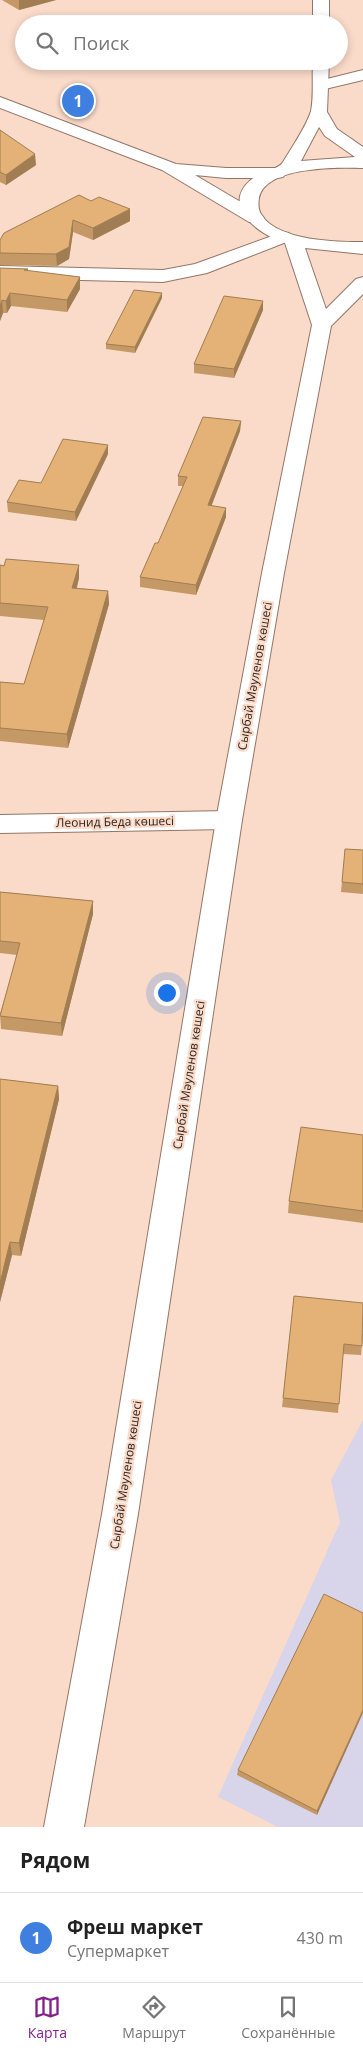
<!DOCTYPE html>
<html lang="ru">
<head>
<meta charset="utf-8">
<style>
	:root { --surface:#fff; --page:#f2f2f2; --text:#222; --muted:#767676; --line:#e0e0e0; --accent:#83218b }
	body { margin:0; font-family:"Open Sans",sans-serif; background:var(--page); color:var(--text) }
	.you { position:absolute; left:166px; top:992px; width:18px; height:18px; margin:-12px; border:4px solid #fff; border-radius:50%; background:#1a73e8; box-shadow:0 0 0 8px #1a73e833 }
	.badge { display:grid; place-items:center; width:32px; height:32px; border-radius:50%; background:var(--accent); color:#fff; font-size:16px; font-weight:700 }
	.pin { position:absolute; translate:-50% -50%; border:2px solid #fff; box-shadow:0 1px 5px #0006 }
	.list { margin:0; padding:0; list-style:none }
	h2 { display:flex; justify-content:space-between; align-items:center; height:65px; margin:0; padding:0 20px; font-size:21px }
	h2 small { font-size:16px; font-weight:400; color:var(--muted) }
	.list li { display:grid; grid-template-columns:32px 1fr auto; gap:15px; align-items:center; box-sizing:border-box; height:90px; padding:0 20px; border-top:1px solid var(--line) }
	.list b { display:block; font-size:19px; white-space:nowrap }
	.list p { margin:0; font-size:16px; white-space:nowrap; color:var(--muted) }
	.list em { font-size:16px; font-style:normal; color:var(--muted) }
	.icon { flex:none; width:28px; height:28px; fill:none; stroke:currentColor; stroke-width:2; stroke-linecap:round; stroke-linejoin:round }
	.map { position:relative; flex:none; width:363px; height:1827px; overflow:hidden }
	.search { position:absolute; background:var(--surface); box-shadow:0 2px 8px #0003; left:15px; right:15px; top:15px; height:55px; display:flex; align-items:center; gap:12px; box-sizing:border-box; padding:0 18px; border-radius:28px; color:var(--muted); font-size:19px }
	.sheet { height:155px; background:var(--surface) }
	nav { display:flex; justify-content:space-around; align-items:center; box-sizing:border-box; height:70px; border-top:1px solid var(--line); background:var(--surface); font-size:14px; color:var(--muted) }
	nav a { display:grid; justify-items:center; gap:2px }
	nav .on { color:var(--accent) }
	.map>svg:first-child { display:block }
	.industrial { fill:#d8d4ea }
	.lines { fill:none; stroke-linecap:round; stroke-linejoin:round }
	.minor-casing { stroke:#937667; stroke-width:2 }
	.major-casing { stroke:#937667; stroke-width:2 }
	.minor { fill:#fff; fill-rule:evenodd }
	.major { fill:#fff; fill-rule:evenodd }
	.wall { fill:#c49965 }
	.shaded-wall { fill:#a07d53 }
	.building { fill:#e4b276; stroke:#a07d53 }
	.labels { text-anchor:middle; stroke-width:4.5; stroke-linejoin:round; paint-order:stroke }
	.street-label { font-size:12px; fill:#2e231c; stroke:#fadac9 }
</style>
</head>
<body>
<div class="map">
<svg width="363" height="1827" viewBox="0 0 363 1827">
	<rect width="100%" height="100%" fill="#fadac9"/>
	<polygon class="industrial" points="363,1420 363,1827 278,1827 218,1797 340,1522 331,1480"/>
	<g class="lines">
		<defs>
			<g id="minor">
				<polygon points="363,70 363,80 321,90 313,85 315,82"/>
				<polygon points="0,97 176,164 226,168 277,168 283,169 286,173 283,177 277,178 226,178 195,175 261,214 264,218 261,222 249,222 162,170 0,108"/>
				<polygon points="283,232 289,233 292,237 289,241 207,273 163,282 0,278 0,266 163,270 195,264"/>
				<polygon points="229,811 238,814 242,820 238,826 229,829 0,833 0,815"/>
			</g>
			<g id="major">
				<rect x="313" y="0" width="16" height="24"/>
				<path d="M313 61H329L327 112 337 129 363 147V168C339 167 265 166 259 198 258 204 258 210 262 216 280 241 336 242 363 242V254L305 248 326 309 356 279 363 277V294L331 326 284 573 242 820 138 1514 84 1827H44L102 1514 216 820 262 573 312 325 285 243C256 234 217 202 256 176 264 171 279 169 283 162 291 149 307 125 311 111 314 96 312 77 313 61ZM319 127 325 136 355 157 301 161Z"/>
			</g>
		</defs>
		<use href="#minor" class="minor-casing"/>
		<use href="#major" class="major-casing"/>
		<use href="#minor" class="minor"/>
		<use href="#major" class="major"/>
	</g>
	<g class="wall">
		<polygon points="2,0 56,0 19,10"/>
		<polygon points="0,130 36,165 6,185 0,182"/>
		<polygon points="79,195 130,221 93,240 73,232 69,259 57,266 0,265 0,240"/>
		<polygon points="0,268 28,269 28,271 80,277 80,289 67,312 11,306 7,313 3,313 0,321"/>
		<polygon points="162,298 135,353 106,349 106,344"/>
		<polygon points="263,310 234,378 194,373 194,364"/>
		<polygon points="241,421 240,431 211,506 226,508 226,517 196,595 140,587 140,577 158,543 183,486 178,486 178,476"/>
		<polygon points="108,454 76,521 8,512 7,502 41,483"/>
		<polygon points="0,565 79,565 79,578 77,588 108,591 109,604 68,748 0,741 0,682 24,684 44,620 0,616"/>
		<polygon points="345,849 363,850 363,894 341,892"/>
		<polygon points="0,892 93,901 93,914 62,1036 1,1029 0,1014 17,955 0,953"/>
		<polygon points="0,1079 58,1086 59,1099 21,1256 12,1255 0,1302"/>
		<polygon points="363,1135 363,1223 288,1213 289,1201"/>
		<polygon points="294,1296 363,1334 361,1355 343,1354 338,1413 282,1407"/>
		<polygon points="363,1613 317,1815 237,1775 238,1770"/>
	</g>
	<g class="shaded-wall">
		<polygon points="19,0 56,0 19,10"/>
		<polygon points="35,154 36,165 6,185 6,175"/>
		<polygon points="130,209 130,221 93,240 93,228"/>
		<polygon points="73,220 73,232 69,259 57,266 56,254"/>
		<polygon points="80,277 80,289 67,312 67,300"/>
		<polygon points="10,293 11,306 7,313 6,301"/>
		<polygon points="162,293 162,298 135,353 135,347"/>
		<polygon points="2,300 3,313 0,321 0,307"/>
		<polygon points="263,301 263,310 234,378 234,369"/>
		<polygon points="241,421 240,431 208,515 208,505"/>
		<polygon points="108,445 108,454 76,521 75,512"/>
		<polygon points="226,508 226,517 196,595 196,585"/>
		<polygon points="79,565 79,578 73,601 72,588"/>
		<polygon points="108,591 109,604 68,748 67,734"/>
		<polygon points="93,901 93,914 62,1036 61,1023"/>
		<polygon points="58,1086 59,1099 21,1256 19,1243"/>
		<polygon points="10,1242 12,1255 0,1302 0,1283"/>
		<polygon points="363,1710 363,1713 317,1815 317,1811"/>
	</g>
	<g class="building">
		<polygon points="0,130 35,154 6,175 0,172"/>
		<polygon points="79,195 91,201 99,197 130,209 93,228 73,220 69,247 56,254 0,253 0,240 4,233"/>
		<polygon points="0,268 28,269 24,270 80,277 67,300 10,293 6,301 2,300 0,307"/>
		<polygon points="134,290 162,293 135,347 106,344"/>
		<polygon points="224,296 263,301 234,369 194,364"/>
		<polygon points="203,417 241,421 208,505 226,508 196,585 140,577 155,543 158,543 187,477 178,476"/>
		<polygon points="63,439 108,445 75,512 7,502 19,480 41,483"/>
		<polygon points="6,559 79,565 72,588 108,591 67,734 0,728 0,682 24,684 48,607 0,603 0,565 4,566"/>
		<polygon points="345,849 363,850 363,884 342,882"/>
		<polygon points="0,892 93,901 61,1023 0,1016 20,943 0,941"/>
		<polygon points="0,1079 58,1086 19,1243 10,1242 0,1283"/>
		<polygon points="301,1127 363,1135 363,1211 289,1201"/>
		<polygon points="294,1296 363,1303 362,1346 344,1344 339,1404 283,1398"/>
		<polygon points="324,1594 363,1613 363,1710 317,1811 238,1770"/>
	</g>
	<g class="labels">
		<g class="street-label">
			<text transform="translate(255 676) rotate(-80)" y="4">Сырбай Мәуленов көшесі</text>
			<text transform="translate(115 822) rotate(-1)" y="4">Леонид Беда көшесі</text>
			<text transform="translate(189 1075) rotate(-81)" y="4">Сырбай Мәуленов көшесі</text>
			<text transform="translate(126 1475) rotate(-81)" y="4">Сырбай Мәуленов көшесі</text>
		</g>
	</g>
</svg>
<div class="you"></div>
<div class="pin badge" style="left:78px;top:101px;background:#3f7fe0">1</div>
<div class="search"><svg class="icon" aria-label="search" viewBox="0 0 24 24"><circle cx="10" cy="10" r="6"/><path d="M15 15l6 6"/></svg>Поиск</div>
</div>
<section class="sheet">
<h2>Рядом<small></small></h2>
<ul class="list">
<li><span class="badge" style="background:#3f7fe0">1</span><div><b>Фреш маркет</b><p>Супермаркет</p></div><em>430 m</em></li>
</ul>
</section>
<nav>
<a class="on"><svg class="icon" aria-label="map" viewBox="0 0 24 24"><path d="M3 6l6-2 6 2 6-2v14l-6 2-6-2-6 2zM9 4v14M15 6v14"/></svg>Карта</a>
<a><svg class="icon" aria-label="directions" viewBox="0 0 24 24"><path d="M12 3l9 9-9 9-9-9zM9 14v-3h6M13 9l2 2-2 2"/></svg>Маршрут</a>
<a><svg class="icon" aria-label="saved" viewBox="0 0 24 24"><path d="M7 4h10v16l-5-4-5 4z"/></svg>Сохранённые</a>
</nav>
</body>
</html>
